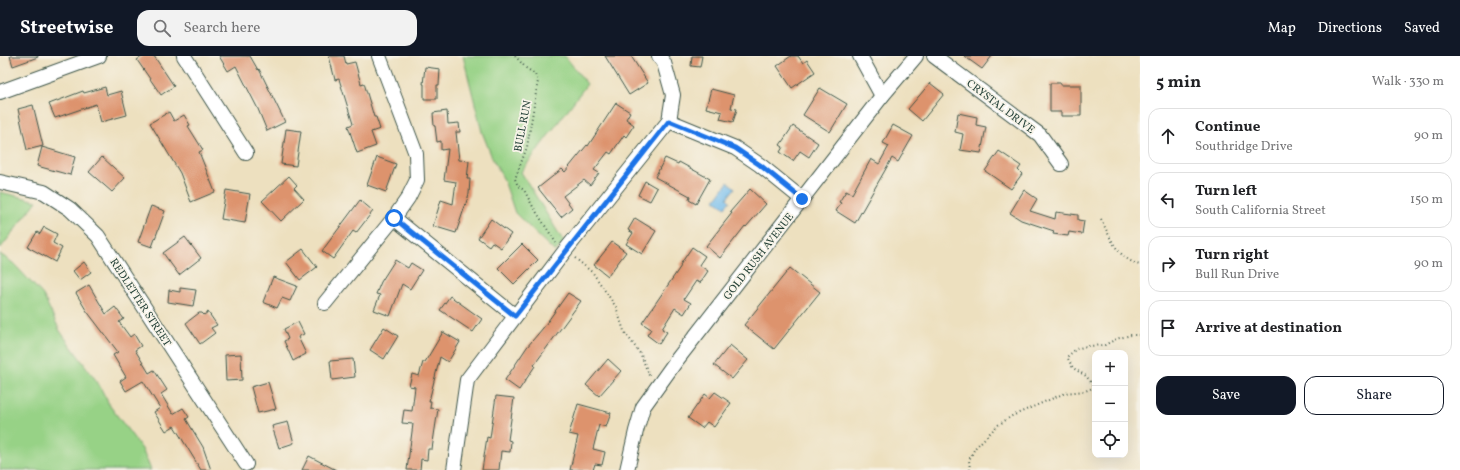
<!DOCTYPE html>
<html lang="en">
<head>
<meta charset="utf-8">
<style>
	:root { --surface:#fff; --page:#f2f2f2; --text:#202124; --muted:#757577; --line:#e0e0e0; --accent:#111827 }
	body { margin:0; font-family:Vollkorn,serif; background:var(--page); color:var(--text) }
	.controls { position:absolute; right:12px; bottom:12px; display:grid; overflow:hidden; border-radius:8px; box-shadow:0 4px 16px #0002 }
	.controls button { width:36px; height:36px; display:grid; place-items:center; padding:0; border:0; border-bottom:1px solid var(--line); background:var(--surface); color:var(--text); font:20px sans-serif }
	.stop { position:absolute; width:12px; height:12px; margin:-9px; border:3px solid #1a73e8; border-radius:50%; background:#fff }
	.stop.end { background:#1a73e8; border-color:#fff; box-shadow:0 1px 4px #0008 }
	.list { margin:0; padding:0; list-style:none }
	h2 { display:flex; justify-content:space-between; align-items:center; height:52px; margin:0; padding:0 16px; font-size:17px }
	h2 small { font-size:13px; font-weight:400; color:var(--muted) }
	.list li { display:grid; grid-template-columns:26px 1fr auto; gap:12px; align-items:center; box-sizing:border-box; height:56px; margin:0 8px 8px; padding:0 8px; border:1px solid var(--line); border-radius:12px }
	.list b { display:block; font-size:15px; white-space:nowrap }
	.list p { margin:0; font-size:13px; white-space:nowrap; color:var(--muted) }
	.list em { font-size:13px; font-style:normal; color:var(--muted) }
	.actions { display:flex; gap:8px; padding:12px 16px }
	.actions a { flex:1; padding:9px 0; border:1px solid var(--accent); border-radius:12px; text-align:center; font-size:14px; color:var(--accent) }
	.actions .main { background:var(--accent); color:#fff }
	.icon { flex:none; width:22px; height:22px; fill:none; stroke:currentColor; stroke-width:2; stroke-linecap:round; stroke-linejoin:round }
	.map { position:relative; flex:none; width:1140px; height:414px; overflow:hidden }
	header { display:flex; align-items:center; gap:24px; box-sizing:border-box; height:56px; padding:0 20px; background:var(--accent); color:#fff }
	header strong { font-size:19px }
	nav { display:flex; gap:22px; margin-inline-start:auto; font-size:14px }
	.search { width:280px; height:36px; background:var(--page); display:flex; align-items:center; gap:10px; box-sizing:border-box; padding:0 14px; border-radius:12px; color:var(--muted); font-size:15px }
	main { display:flex }
	aside { flex:1; background:var(--surface) }
	.map>svg:first-child { display:block }
	.green { fill:#97d286; stroke:#5b885d }
	.water { fill:#75bded; stroke:#4a7d90 }
	.building { fill:#dd936d }
	.lines { fill:none; stroke-linecap:round; stroke-linejoin:round }
	.minor-casing { stroke:#3e5549; stroke-width:16 }
	.path { stroke:#3e5549; stroke-width:2; stroke-dasharray:1 3; stroke-linecap:butt }
	.minor { stroke:#fff; stroke-width:14 }
	.route { stroke:#1a73e8; stroke-width:5 }
	.labels { text-anchor:middle; stroke-width:3.5; stroke-linejoin:round; paint-order:stroke }
	.street-label { font-size:11px; fill:#1f3d34; stroke:#f7f3e8 }
</style>
</head>
<body>
<header>
<strong>Streetwise</strong>
<div class="search"><svg class="icon" aria-label="search" viewBox="0 0 24 24"><circle cx="10" cy="10" r="6"/><path d="M15 15l6 6"/></svg>Search here</div>
<nav><a>Map</a><a>Directions</a><a>Saved</a></nav>
</header>
<main>
<div class="map">
<svg width="1140" height="414" viewBox="0 0 1140 414">
	<rect width="100%" height="100%" fill="#f7f3e8"/>
	<filter id="ink" filterUnits="userSpaceOnUse"><feTurbulence type="fractalNoise" baseFrequency=".025" numOctaves="2"/><feDisplacementMap in="SourceGraphic" scale="8" xChannelSelector="R" yChannelSelector="G"/><feConvolveMatrix kernelMatrix="1 2 1 2 8 2 1 2 1" color-interpolation-filters="sRGB"/></filter>
	<filter id="wash" filterUnits="userSpaceOnUse"><feTurbulence type="fractalNoise" baseFrequency=".012" numOctaves="4" result="noise"/><feDisplacementMap in="SourceGraphic" scale="16" xChannelSelector="R" yChannelSelector="G"/><feGaussianBlur stdDeviation="0.9" result="paint"/><feColorMatrix in="noise" values="0 0 0 0 0 0 0 0 0 0 0 0 0 0 0 0 0 1.4 0 .05"/><feComposite in="paint" operator="in"/></filter>
	<g filter="url(#wash)">
		<rect width="100%" height="100%" fill="#ede0bf"/>
		<g class="green">
			<polygon points="463,0 565,0 587,28 521,116 564,186 555,196 515,157 504,124 493,104 482,76"/>
			<polygon points="0,136 37,145 0,193"/>
			<polygon points="0,198 13,207 43,239 60,275 98,327 110,350 142,393 151,414 0,414"/>
		</g>
		<polygon class="water" points="728,126 735,132 727,142 730,145 725,151 715,144"/>
		<g id="blocks">
			<g class="building">
				<polygon points="10,0 38,0 38,1 13,10"/>
				<polygon points="143,0 154,0 174,30 161,39 137,4"/>
				<polygon points="219,0 250,0 258,14 259,13 285,66 267,75 258,53 236,10 228,15"/>
				<polygon points="329,0 344,0 346,8 355,6 361,28 364,27 374,61 376,61 380,73 371,76 376,90 357,97 348,70 353,68 339,23 335,24"/>
				<polygon points="605,0 631,0 648,27 629,39"/>
				<polygon points="692,0 702,0 700,11 691,10"/>
				<polygon points="791,0 798,0 803,7 807,4 815,16 792,32 777,10"/>
				<polygon points="964,0 992,0 982,13"/>
				<polygon points="425,11 440,13 439,29 437,29 437,43 424,43 424,28 423,28"/>
				<polygon points="930,27 944,38 922,65 908,53"/>
				<polygon points="1050,27 1061,27 1061,29 1081,29 1081,60 1061,60 1061,56 1050,56"/>
				<polygon points="105,31 107,39 121,35 127,59 101,66 96,48 55,62 49,48 83,35 84,37"/>
				<polygon points="820,32 847,48 830,76 803,59"/>
				<polygon points="711,33 734,39 731,52 737,53 733,66 720,63 722,56 706,52"/>
				<polygon points="616,47 630,56 626,63 634,69 626,81 624,79 611,98 608,96 594,114 599,117 590,129 584,124 563,140 572,152 561,161 538,132 562,113 565,116 587,89 588,90"/>
				<polygon points="33,49 43,90 27,94 18,53"/>
				<polygon points="447,55 448,68 459,67 460,76 456,76 459,104 469,105 467,123 470,123 469,138 456,177 433,170 441,144 453,148 456,126 444,124 448,93 441,94 441,85 437,86 435,70 434,70 433,57"/>
				<polygon points="169,56 174,65 184,59 190,69 188,70 203,94 199,96 215,136 191,146 180,117 150,67"/>
				<polygon points="958,57 977,61 976,69 986,71 981,97 960,94 963,78 955,76"/>
				<polygon points="893,69 913,80 898,106 892,102 855,167 836,155 841,147 839,146 846,135 852,138 871,103 879,108 889,90 883,87"/>
				<polygon points="793,70 818,87 809,101 800,95 793,105 780,96 783,91 780,89"/>
				<polygon points="286,73 301,75 296,110 281,108"/>
				<polygon points="42,91 75,101 70,119 37,110"/>
				<polygon points="999,95 1021,110 1018,114 1022,118 1011,133 985,115"/>
				<polygon points="102,101 125,122 112,136 89,116"/>
				<polygon points="377,101 396,108 386,136 367,129"/>
				<polygon points="665,102 678,108 679,106 710,123 696,148 689,144 690,140 655,121"/>
				<polygon points="289,120 297,129 294,132 304,143 281,165 262,145"/>
				<polygon points="645,125 657,132 650,145 638,139"/>
				<polygon points="750,133 766,148 746,171 745,170 720,202 706,190 732,157 730,156"/>
				<polygon points="226,134 250,138 245,167 221,163"/>
				<polygon points="1024,134 1037,143 1030,155 1055,163 1056,156 1078,159 1078,164 1084,165 1082,178 1069,176 1068,180 1053,178 1054,175 1021,164 1010,157"/>
				<polygon points="360,144 373,155 356,177 353,175 333,203 322,195"/>
				<polygon points="151,150 165,155 152,191 138,186"/>
				<polygon points="635,162 656,175 642,198 626,188 633,177 628,174"/>
				<polygon points="491,163 511,178 501,192 492,186 489,190 478,182"/>
				<polygon points="44,171 57,178 53,187 62,192 55,206 28,191 37,176 40,178"/>
				<polygon points="185,181 201,202 179,219 163,197"/>
				<polygon points="612,186 626,196 608,220 594,209"/>
				<polygon points="522,188 538,204 514,228 498,212"/>
				<polygon points="692,191 705,200 699,209 708,215 700,227 696,225 684,243 691,247 684,258 675,252 662,273 667,276 659,288 647,279 651,273 642,267 681,210 680,209"/>
				<polygon points="303,193 317,211 300,224 286,206"/>
				<polygon points="395,204 408,212 411,207 422,214 410,233 402,228 390,260 374,254 380,239 376,238 381,226"/>
				<polygon points="84,206 91,216 80,224 73,215"/>
				<polygon points="790,212 820,236 774,293 744,269"/>
				<polygon points="273,221 297,230 290,245 282,242 277,252 263,246"/>
				<polygon points="89,229 106,258 115,251 124,263 119,266 130,281 134,278 141,290 135,294 149,317 154,314 167,334 161,338 173,358 183,352 189,361 186,363 203,391 211,414 201,414 174,370 166,375 154,356 160,352 143,325 126,335 120,325 126,321 113,299 118,296 86,254 76,237"/>
				<polygon points="180,232 196,234 193,250 168,246 169,234 180,236"/>
				<polygon points="568,237 581,245 534,309 535,310 519,334 505,324 527,291 543,272"/>
				<polygon points="450,240 482,263 473,276 440,254"/>
				<polygon points="208,256 217,269 211,272 215,277 200,288 186,267 199,257 202,257 204,259"/>
				<polygon points="298,266 304,278 298,281 306,298 293,305 284,285 288,283 284,273"/>
				<polygon points="384,271 398,280 384,303 370,294"/>
				<polygon points="443,276 460,286 448,306 440,301 429,345 431,345 430,352 438,353 432,393 428,393 427,404 421,403 420,414 407,414 413,368 402,367 404,354 412,355 415,331 409,330 412,318 419,320 423,306 425,306"/>
				<polygon points="730,289 748,304 732,323 714,309"/>
				<polygon points="241,298 242,324 226,325 225,299"/>
				<polygon points="353,303 355,321 332,324 330,305"/>
				<polygon points="608,303 621,315 599,340 586,329"/>
				<polygon points="268,326 276,353 258,357 251,331"/>
				<polygon points="715,336 731,347 714,371 707,366 702,372 688,362 705,338 710,342"/>
				<polygon points="496,340 514,342 508,384 511,385 510,396 501,395 499,414 482,414 487,381 490,382"/>
				<polygon points="578,348 611,357 606,371 599,369 593,393 605,396 602,409 595,408 593,414 570,414 578,380 569,378"/>
				<polygon points="288,366 294,387 279,392 272,370"/>
				<polygon points="309,400 336,414 302,414"/>
			</g>
		</g>
	</g>
	<g filter="url(#ink)">
		<use href="#blocks" fill-opacity="0" stroke="#3e5549" stroke-width="1"/>
		<g class="lines">
			<defs>
				<g id="minor">
					<polyline points="184,0 246,97"/>
					<polyline points="860,0 882,40"/>
					<polyline points="934,0 1040,79 1061,108"/>
					<polyline points="0,36 99,0"/>
					<polyline points="669,65 735,92 760,109 802,143"/>
					<polyline points="0,126 44,136 70,153 98,180 246,408"/>
					<polyline points="394,162 515,260"/>
					<polyline points="325,247 394,162 408,142 417,124 416,98 379,0"/>
					<polyline points="454,414 467,324 564,196 669,65 673,39 664,7 659,0"/>
					<polyline points="627,414 636,375 643,351 676,305 882,40 916,0"/>
				</g>
			</defs>
			<use href="#minor" class="minor-casing"/>
			<g class="path">
				<polyline points="515,0 526,12 535,18 538,25 527,91 515,123 518,130 524,134 532,149 556,187"/>
				<path d="M1101 163C1111 183 1117 202 1140 209"/>
				<polyline points="575,202 593,217 616,251 624,275 641,299 650,322"/>
				<polyline points="970,414 969,404 975,392 998,369 1012,360 1065,337 1085,335 1095,331 1086,320 1073,312 1067,301 1076,293 1087,290 1105,289 1116,283 1131,279 1140,279"/>
			</g>
			<use href="#minor" class="minor"/>
		</g>
	</g>
	<g class="lines" filter="url(#ink)">
		<polyline class="route" points="394,162 515,260 669,65 735,92 760,109 802,143"/>
	</g>
	<g class="labels">
		<g class="street-label">
			<text transform="translate(1001 50) rotate(37)" y="4">CRYSTAL DRIVE</text>
			<text transform="translate(522 70) rotate(-79)" y="4">BULL RUN</text>
			<text transform="translate(758 200) rotate(-52)" y="4">GOLD RUSH AVENUE</text>
			<text transform="translate(141 246) rotate(57)" y="4">REDLETTER STREET</text>
		</g>
	</g>
</svg>
<div class="controls">
<button>+</button>
<button>−</button>
<button><svg class="icon" aria-label="locate" viewBox="0 0 24 24"><circle cx="12" cy="12" r="6"/><path d="M12 2v4M12 18v4M2 12h4M18 12h4"/></svg></button>
</div>
<div class="stop" style="left:394px;top:162px"></div>
<div class="stop end" style="left:802px;top:143px"></div>
</div>
<aside>
<h2>5 min<small>Walk · 330 m</small></h2>
<ul class="list">
<li><svg class="icon" aria-label="ahead" viewBox="0 0 24 24"><path d="M12 20V5M6 11l6-6 6 6"/></svg><div><b>Continue</b><p>Southridge Drive</p></div><em>90 m</em></li>
<li><svg class="icon" aria-label="left" viewBox="0 0 24 24"><path d="M17 20v-9H6M10 6l-5 5 5 5"/></svg><div><b>Turn left</b><p>South California Street</p></div><em>150 m</em></li>
<li><svg class="icon" aria-label="right" viewBox="0 0 24 24"><path d="M7 20v-9h11M14 6l5 5-5 5"/></svg><div><b>Turn right</b><p>Bull Run Drive</p></div><em>90 m</em></li>
<li><svg class="icon" aria-label="arrive" viewBox="0 0 24 24"><path d="M6 21V4h12l-3 4 3 4H6"/></svg><div><b>Arrive at destination</b></div></li>
</ul>
<div class="actions"><a class="main">Save</a><a>Share</a></div>
</aside>
</main>
</body>
</html>
